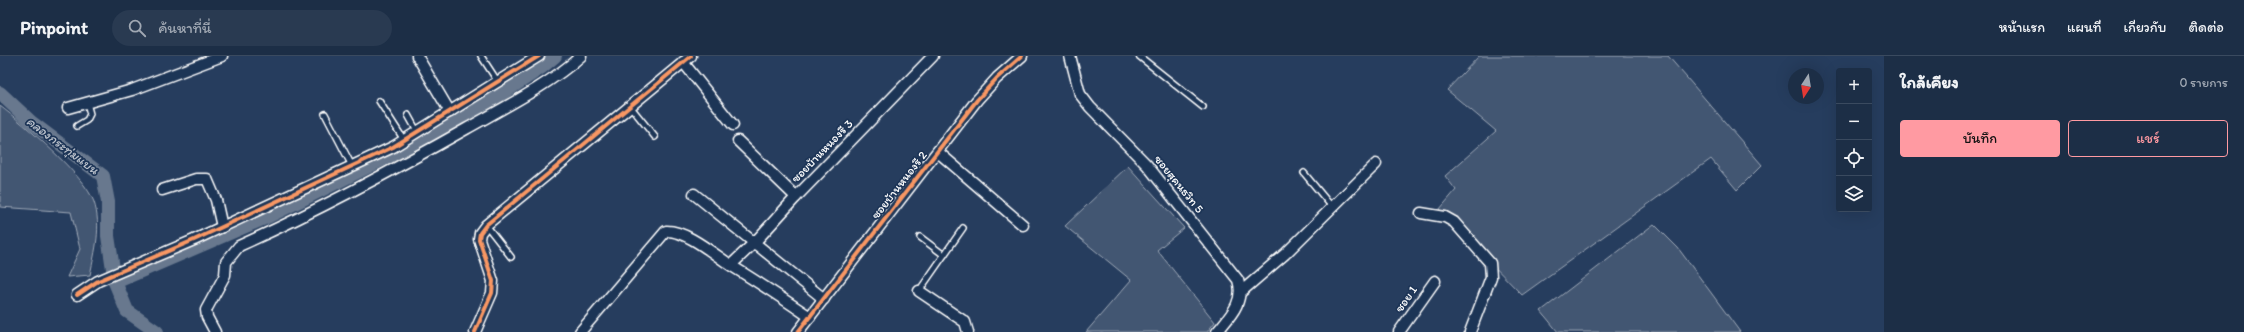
<!DOCTYPE html>
<html lang="th">
<head>
<meta charset="utf-8">
<style>
	:root { --surface:#1c2e46; --page:#293a51; --text:#f1f3f6; --muted:#a0a8b3; --line:#3a4a5f; --accent:#ff9aa2 }
	body { margin:0; font-family:Itim,"Playpen Sans Thai",sans-serif; background:var(--page); color:var(--text) }
	.controls { position:absolute; right:12px; top:12px; display:grid; overflow:hidden; border-radius:4px; box-shadow:0 4px 16px #0002 }
	.controls button { width:36px; height:36px; display:grid; place-items:center; padding:0; border:0; border-bottom:1px solid var(--line); background:var(--surface); color:var(--text); font:20px sans-serif }
	.compass { position:absolute; left:1788px; top:12px; width:36px; height:36px; border-radius:50%; background:var(--surface); box-shadow:0 4px 16px #0002; rotate:192deg }
	.list { margin:0; padding:0; list-style:none }
	h2 { display:flex; justify-content:space-between; align-items:center; height:52px; margin:0; padding:0 16px; font-size:17px }
	h2 small { font-size:13px; font-weight:400; color:var(--muted) }
	.actions { display:flex; gap:8px; padding:12px 16px }
	.actions a { flex:1; padding:9px 0; border:1px solid var(--accent); border-radius:4px; text-align:center; font-size:14px; color:var(--accent) }
	.actions .main { background:var(--accent); color:#111 }
	.icon { flex:none; width:22px; height:22px; fill:none; stroke:currentColor; stroke-width:2; stroke-linecap:round; stroke-linejoin:round }
	.map { position:relative; flex:none; width:1884px; height:276px; overflow:hidden }
	header { display:flex; align-items:center; gap:24px; box-sizing:border-box; height:56px; padding:0 20px; background:var(--surface); border-bottom:1px solid var(--line) }
	header strong { font-size:19px }
	nav { display:flex; gap:22px; margin-inline-start:auto; font-size:14px }
	.search { width:280px; height:36px; background:var(--page); display:flex; align-items:center; gap:10px; box-sizing:border-box; padding:0 14px; border-radius:22px; color:var(--muted); font-size:15px }
	main { display:flex }
	aside { flex:1; background:var(--surface) }
	.map>svg:first-child { display:block }
	.green { fill:#425672; stroke:#a0aab8 }
	.lines { fill:none; stroke-linecap:round; stroke-linejoin:round }
	.canal { stroke:#67788e; stroke-width:14 }
	.lane-casing { stroke:#fff; stroke-width:8 }
	.street-casing { stroke:#fff; stroke-width:13 }
	.lane { stroke:#1d3557; stroke-width:5 }
	.street { stroke:#1d3557; stroke-width:10 }
	.cycleway-casing { stroke:#1d3557; stroke-width:6 }
	.cycleway { stroke:#f99763; stroke-width:4 }
	.labels { text-anchor:middle; stroke-width:3.5; stroke-linejoin:round; paint-order:stroke }
	.street-label { font-size:12px; fill:#fff; stroke:#1d3557 }
	.water-label { font-size:13px; font-style:italic; fill:#bbc2cc; stroke:#1d3557 }
</style>
</head>
<body>
<header>
<strong>Pinpoint</strong>
<div class="search"><svg class="icon" aria-label="search" viewBox="0 0 24 24"><circle cx="10" cy="10" r="6"/><path d="M15 15l6 6"/></svg>ค้นหาที่นี่</div>
<nav><a>หน้าแรก</a><a>แผนที่</a><a>เกี่ยวกับ</a><a>ติดต่อ</a></nav>
</header>
<main>
<div class="map">
<svg width="1884" height="276" viewBox="0 0 1884 276">
	<rect width="100%" height="100%" fill="#263d5e"/>
	<filter id="ink" filterUnits="userSpaceOnUse"><feTurbulence type="fractalNoise" baseFrequency=".025" numOctaves="2"/><feDisplacementMap in="SourceGraphic" scale="8" xChannelSelector="R" yChannelSelector="G"/><feConvolveMatrix kernelMatrix="1 2 1 2 8 2 1 2 1" color-interpolation-filters="sRGB"/></filter>
	<g filter="url(#ink)">
		<g class="green">
			<polygon points="1479,0 1668,0 1762,109 1737,134 1711,103 1522,239 1439,154 1456,134 1445,120 1496,75 1447,34"/>
			<path d="M0 50C24 68 85 120 94 146 102 171 95 195 90 219L67 221 80 193 71 156 0 151Z"/>
			<polygon points="1128,110 1184,172 1157,194 1215,266 1207,276 1086,276 1131,224 1065,170"/>
			<polygon points="1654,168 1678,192 1740,276 1558,276 1541,255"/>
		</g>
		<g class="lines">
			<g class="canal">
				<polyline points="0,37 31,66 103,120 108,146 108,180 115,226 127,255 157,276"/>
				<polyline points="115,226 269,160 411,89 477,54 542,11 555,0"/>
			</g>
			<defs>
				<g id="lane">
					<polyline points="481,0 498,26"/>
					<polyline points="1139,0 1203,51"/>
					<polyline points="379,45 404,84"/>
					<polyline points="630,50 655,81"/>
					<polyline points="325,58 352,110"/>
					<polyline points="408,59 418,77"/>
					<polyline points="77,70 87,64 90,58 87,47"/>
					<polyline points="1304,117 1332,151"/>
					<polyline points="486,169 511,201"/>
					<polyline points="920,181 944,199"/>
					<polyline points="919,235 963,172"/>
				</g>
				<g id="street">
					<polyline points="417,0 450,56"/>
					<path d="M1070 0 1080 38 1090 51 1147 109 1238 224C1245 246 1230 260 1217 276"/>
					<polyline points="683,6 733,69"/>
					<polyline points="68,52 132,34 222,0"/>
					<polyline points="738,85 796,141"/>
					<polyline points="938,96 1023,169"/>
					<polyline points="162,134 196,123 207,123 216,144 222,171"/>
					<polyline points="694,138 824,243"/>
					<polyline points="1421,157 1445,161 1454,166 1490,207 1491,221 1470,276"/>
					<polyline points="731,209 755,186 796,141 933,0"/>
					<polyline points="919,235 965,266 968,276"/>
					<polyline points="1242,235 1285,198 1376,108"/>
					<polyline points="77,239 98,225 194,184 393,91 539,0"/>
					<path d="M215 276 207 261 206 254 225 219 226 206 239 190C317 155 392 115 466 73 503 52 549 29 581 0"/>
					<polyline points="475,276 492,237 493,225 479,183 480,177 486,169 691,0"/>
					<path d="M580 276 666 175C687 174 717 201 735 212 761 228 785 244 810 261"/>
					<polyline points="798,276 977,44 997,22 1022,0"/>
					<polyline points="1399,276 1435,225"/>
				</g>
			</defs>
			<use href="#lane" class="lane-casing"/>
			<use href="#street" class="street-casing"/>
			<use href="#lane" class="lane"/>
			<use href="#street" class="street"/>
			<defs>
				<g id="cycleway">
					<polyline points="77,239 98,225 194,184 393,91 539,0"/>
					<polyline points="475,276 492,237 493,225 479,183 480,177 486,169 691,0"/>
					<polyline points="798,276 977,44 997,22 1022,0"/>
				</g>
			</defs>
			<use href="#cycleway" class="cycleway-casing"/>
			<use href="#cycleway" class="cycleway"/>
		</g>
	</g>
	<g class="labels">
		<g class="street-label">
			<text transform="translate(822 95) rotate(-46)" y="4">ซอยบ้านหนองรี 3</text>
			<text transform="translate(1179 128) rotate(51)" y="4">ซอยสุคนธวิท 5</text>
			<text transform="translate(899 129) rotate(-52)" y="4">ซอยบ้านหนองรี 2</text>
			<text transform="translate(1406 243) rotate(-55)" y="4">ซอย 1</text>
		</g>
		<g class="water-label">
			<text transform="translate(63 89) rotate(37)" y="5">คลองกระทุ่มแบน</text>
		</g>
	</g>
</svg>
<div class="controls">
<button>+</button>
<button>−</button>
<button><svg class="icon" aria-label="locate" viewBox="0 0 24 24"><circle cx="12" cy="12" r="6"/><path d="M12 2v4M12 18v4M2 12h4M18 12h4"/></svg></button>
<button><svg class="icon" aria-label="layers" viewBox="0 0 24 24"><path d="M12 4l9 5-9 5-9-5zM3 14l9 5 9-5"/></svg></button>
</div>
<svg class="compass" viewBox="-18 -18 36 36"><path d="M0-13l5 13h-10z" fill="#e53935"/><path d="M0 13l5-13h-10z" fill="#a0a8b3"/></svg>
</div>
<aside>
<h2>ใกล้เคียง<small>0 รายการ</small></h2>
<ul class="list">
</ul>
<div class="actions"><a class="main">บันทึก</a><a>แชร์</a></div>
</aside>
</main>
</body>
</html>
